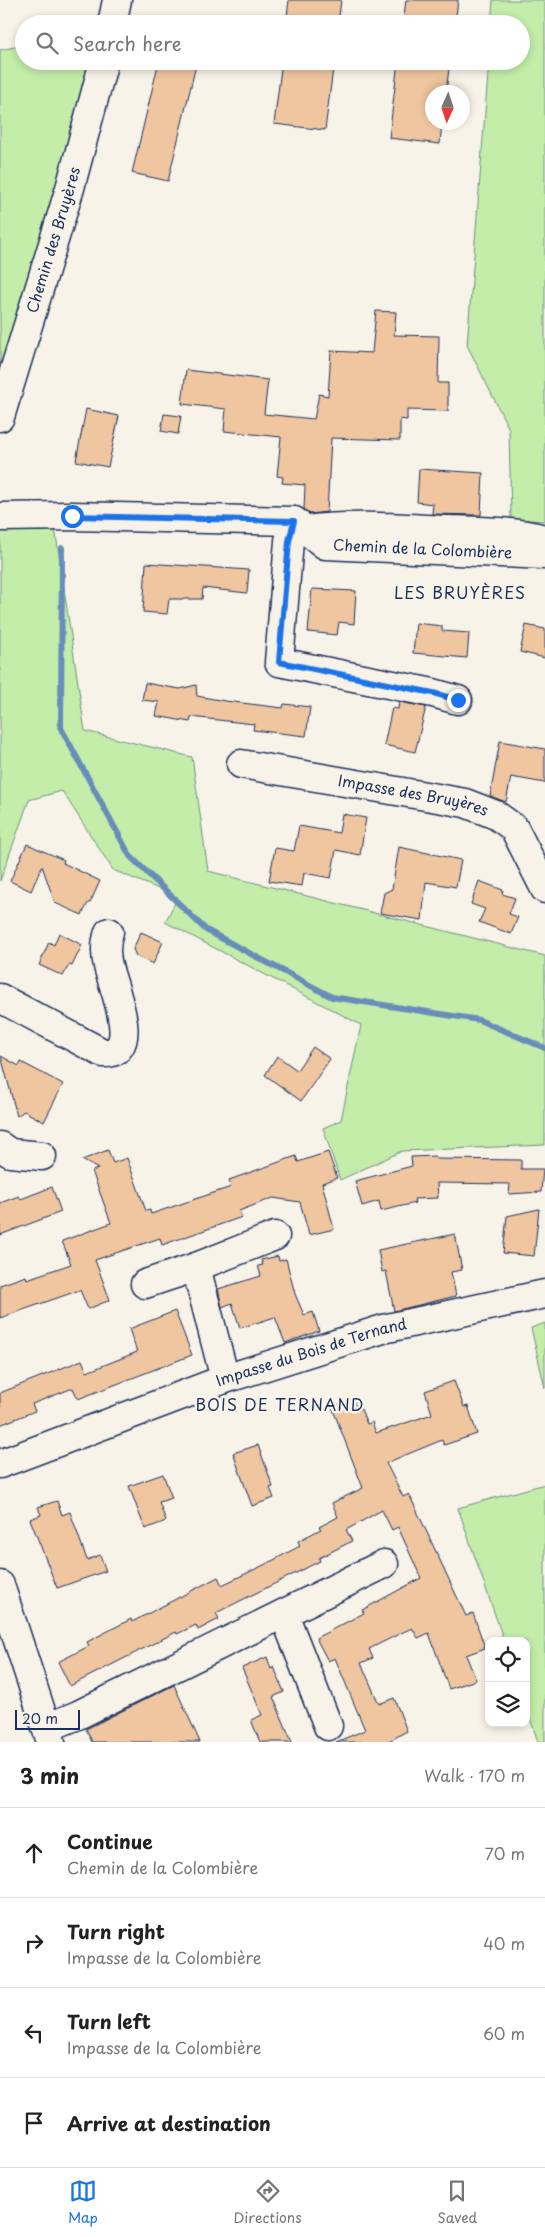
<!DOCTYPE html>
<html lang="en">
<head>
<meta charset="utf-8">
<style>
	:root { --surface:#fff; --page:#f6f6f6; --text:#222; --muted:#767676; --line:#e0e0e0; --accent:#1a73e8 }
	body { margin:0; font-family:"Playpen Sans",sans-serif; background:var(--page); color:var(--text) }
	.controls { position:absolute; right:15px; bottom:15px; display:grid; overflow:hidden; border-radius:10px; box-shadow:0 2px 8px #0003 }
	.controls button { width:45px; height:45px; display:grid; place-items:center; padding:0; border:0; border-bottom:1px solid var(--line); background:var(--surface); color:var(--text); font:25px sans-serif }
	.compass { position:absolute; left:425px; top:85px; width:45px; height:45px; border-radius:50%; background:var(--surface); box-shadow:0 2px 8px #0003; rotate:183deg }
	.scale { position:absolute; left:15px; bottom:12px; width:65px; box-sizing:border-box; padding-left:5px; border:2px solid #1b2f5e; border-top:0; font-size:14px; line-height:18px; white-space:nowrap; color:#1b2f5e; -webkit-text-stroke:4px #f7f3e8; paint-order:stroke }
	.stop { position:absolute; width:15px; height:15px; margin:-11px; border:4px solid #1a73e8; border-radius:50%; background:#fff }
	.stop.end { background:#1a73e8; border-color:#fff; box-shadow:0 1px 5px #0008 }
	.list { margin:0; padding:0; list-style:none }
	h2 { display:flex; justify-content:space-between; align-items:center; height:65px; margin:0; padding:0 20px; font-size:21px }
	h2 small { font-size:16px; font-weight:400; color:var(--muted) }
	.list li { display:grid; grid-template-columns:32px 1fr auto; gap:15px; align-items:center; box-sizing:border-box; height:90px; padding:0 20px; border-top:1px solid var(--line) }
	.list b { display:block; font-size:19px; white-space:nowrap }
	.list p { margin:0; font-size:16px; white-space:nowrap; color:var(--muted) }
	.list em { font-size:16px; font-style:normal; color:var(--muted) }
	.icon { flex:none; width:28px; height:28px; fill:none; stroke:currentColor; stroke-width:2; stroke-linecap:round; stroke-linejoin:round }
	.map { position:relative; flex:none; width:545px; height:1742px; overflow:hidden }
	.search { position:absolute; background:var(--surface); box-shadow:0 2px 8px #0003; left:15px; right:15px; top:15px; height:55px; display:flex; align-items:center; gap:12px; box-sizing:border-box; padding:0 18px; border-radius:28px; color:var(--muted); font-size:19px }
	.sheet { height:425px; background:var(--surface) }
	nav { display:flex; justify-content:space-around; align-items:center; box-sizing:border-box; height:70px; border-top:1px solid var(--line); background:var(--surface); font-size:14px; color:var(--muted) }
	nav a { display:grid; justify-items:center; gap:2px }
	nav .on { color:var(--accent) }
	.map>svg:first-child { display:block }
	.green { fill:#c3eda9; stroke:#6f8e84 }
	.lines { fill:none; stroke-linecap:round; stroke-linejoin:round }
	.stream { stroke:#678dba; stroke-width:6 }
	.building { fill:#f0c6a0; stroke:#1b2f5e }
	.minor-casing { stroke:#1b2f5e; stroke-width:31 }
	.minor { stroke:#f7f3e8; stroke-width:28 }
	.route { stroke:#1a73e8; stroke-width:6 }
	.labels { text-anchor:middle; stroke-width:5; stroke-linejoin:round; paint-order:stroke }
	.street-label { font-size:15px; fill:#1b2f5e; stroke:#f7f3e8 }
	.neighbourhood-label { font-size:16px; letter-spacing:1px; fill:#1b2f5e; stroke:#f7f3e8 }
</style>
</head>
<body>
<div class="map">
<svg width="545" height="1742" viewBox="0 0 545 1742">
	<rect width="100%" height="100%" fill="#f7f3e8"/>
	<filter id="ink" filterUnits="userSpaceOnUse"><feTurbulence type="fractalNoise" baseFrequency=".02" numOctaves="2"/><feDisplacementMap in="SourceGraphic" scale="10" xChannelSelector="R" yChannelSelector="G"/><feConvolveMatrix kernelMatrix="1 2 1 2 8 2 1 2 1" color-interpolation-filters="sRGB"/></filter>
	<g filter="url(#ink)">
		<g class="green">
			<polygon points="493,0 545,0 545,521 511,519 509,429 467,345 489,61 521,61 521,24 491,24"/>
			<polygon points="24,45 24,61 91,61 0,384 0,50"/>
			<polygon points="54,521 85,731 192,757 208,871 545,956 545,1145 402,1151 340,1180 323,1128 341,1120 361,1025 165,922 178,897 113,870 62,791 29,800 0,881 0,527"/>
			<polygon points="545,1323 545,1388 531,1328"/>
			<polygon points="545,1484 545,1742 538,1742 526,1706 526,1641 504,1641 458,1508"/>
		</g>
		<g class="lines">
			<polyline class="stream" points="62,548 61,728 130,856 206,930 332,997 479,1020 545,1048"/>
		</g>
		<g class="building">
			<polygon points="289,0 341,0 338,24 286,24"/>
			<polygon points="406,0 458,0 455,24 403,24"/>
			<polygon points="159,61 197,61 168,181 132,173"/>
			<polygon points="282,61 334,61 325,130 274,124"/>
			<polygon points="398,61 450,61 446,92 432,92 432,122 442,122 440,144 389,138"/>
			<polygon points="376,311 396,312 394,335 439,336 438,383 448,383 448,411 407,410 407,420 400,419 400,440 331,438 327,512 310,514 304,509 305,485 282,483 283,477 277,476 281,437 224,431 226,409 182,404 186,370 268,380 264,414 314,419 319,394 328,396 331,351 372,353"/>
			<polygon points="86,409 119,416 108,467 76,461"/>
			<polygon points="164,414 181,416 178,434 161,431"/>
			<polygon points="419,469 483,473 481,515 432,514 433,504 417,502"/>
			<polygon points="146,563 249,570 247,593 203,588 202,599 169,599 167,614 143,612"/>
			<polygon points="312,589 356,591 354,624 339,622 337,635 308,632"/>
			<polygon points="416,623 442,626 442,631 469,633 467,658 413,653"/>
			<polygon points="526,625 545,629 545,658 520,652"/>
			<polygon points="145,683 180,689 196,685 197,696 225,701 283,708 284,704 310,707 306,736 253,730 254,724 191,717 190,722 156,716 159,702 142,700"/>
			<polygon points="399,702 426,707 415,752 384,745 392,708 398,709"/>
			<polygon points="500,741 545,749 545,783 511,777 506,802 490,796"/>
			<polygon points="342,814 366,818 360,855 336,850 331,878 304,873 302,886 269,881 275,848 294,851 299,826 339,833"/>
			<polygon points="27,844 64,860 63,863 100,881 90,903 88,903 82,915 55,903 42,866 31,891 10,881"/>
			<polygon points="399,847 461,860 456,887 426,882 422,920 380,913 384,893 392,889"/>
			<polygon points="479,881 503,890 502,894 515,898 509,914 518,917 511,934 479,922 485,909 471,904"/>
			<polygon points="141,932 163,942 153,964 136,956 133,949"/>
			<polygon points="59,933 82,945 72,966 69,965 63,976 39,965 49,942 54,945"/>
			<polygon points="313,1047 330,1059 301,1101 265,1075 277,1056 297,1070"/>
			<polygon points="1,1056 19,1066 21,1062 63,1084 44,1122 24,1111 17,1116"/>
			<polygon points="108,1150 113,1163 127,1158 146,1211 150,1210 151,1214 231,1187 229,1180 296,1156 298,1162 328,1152 337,1178 322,1183 334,1229 309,1235 300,1202 273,1198 239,1211 242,1217 162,1245 160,1238 95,1260 110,1300 88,1309 80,1290 0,1318 0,1285 26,1276 27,1279 71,1264 62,1241 111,1223 92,1171 98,1169 82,1160"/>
			<polygon points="435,1156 436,1159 521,1160 521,1169 543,1169 541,1192 509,1194 510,1184 437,1183 438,1198 414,1199 415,1203 381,1211 379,1201 362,1206 355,1181 412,1166 411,1157"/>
			<polygon points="52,1187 61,1212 0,1235 0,1203 19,1196 21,1199"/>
			<polygon points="539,1209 534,1256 503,1253 507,1216"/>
			<polygon points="455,1234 462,1270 451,1272 456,1296 394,1311 386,1271 382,1272 378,1250"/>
			<polygon points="278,1256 279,1261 286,1259 295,1294 304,1315 313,1312 319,1331 285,1343 275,1317 240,1328 232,1303 222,1307 218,1289 261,1276 258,1266 263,1265 261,1260"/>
			<polygon points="175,1311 192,1355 78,1399 73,1388 32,1404 35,1411 0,1425 0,1393 82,1360 87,1372 137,1352 129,1329"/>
			<polygon points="454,1381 464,1407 468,1406 477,1434 444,1445 442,1440 386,1463 403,1497 409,1494 466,1616 473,1613 485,1648 466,1655 476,1680 449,1689 429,1633 418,1638 412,1628 401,1633 369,1649 373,1658 361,1663 379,1704 394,1698 407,1731 387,1742 336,1742 365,1730 335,1658 328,1661 316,1638 364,1613 362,1610 421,1578 398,1527 392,1530 382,1510 346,1530 352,1541 319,1558 320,1561 216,1613 219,1619 198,1630 196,1625 177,1634 176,1632 70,1686 58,1662 89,1646 87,1642 131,1619 132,1622 218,1577 222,1585 266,1564 300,1546 298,1541 321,1529 319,1527 338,1517 332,1503 363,1488 332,1407 353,1399 357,1410 361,1409 367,1424 372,1422 376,1433 432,1414 425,1391"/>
			<polygon points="258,1445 273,1487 270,1488 274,1498 252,1506 233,1453"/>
			<polygon points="163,1474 172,1498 159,1502 166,1521 145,1529 129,1486"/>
			<polygon points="57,1501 62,1515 70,1512 87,1560 100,1555 106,1571 57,1588 30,1519 41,1515 38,1507"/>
			<polygon points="267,1657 271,1669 274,1667 284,1692 273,1697 292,1742 260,1742 251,1720 262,1715 242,1668"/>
			<polygon points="174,1685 200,1742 92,1742 86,1729"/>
		</g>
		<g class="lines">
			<defs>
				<g id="minor">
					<polyline points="112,24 117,0"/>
					<path id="s1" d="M0 417 70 188 104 61"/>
					<path id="s2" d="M0 517 72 516 294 521 325 545 545 555"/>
					<polyline points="294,521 289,541 279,662 433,693 458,700"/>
					<path d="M306 530C353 524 401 528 449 530 481 531 514 531 545 539"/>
					<path id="s3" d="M241 764 443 799 465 803 496 815 514 828 545 889"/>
					<path d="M0 998 103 1053C143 1055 113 988 108 966 105 954 105 944 109 932"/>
					<polyline points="0,1146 10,1153 42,1156"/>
					<polyline points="196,1267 225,1379"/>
					<polyline points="145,1284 196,1267 275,1236"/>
					<path id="s4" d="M0 1464 225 1379 383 1329 545 1294"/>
					<polyline points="0,1585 51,1742"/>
					<polyline points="284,1614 328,1726"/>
					<polyline points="46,1728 78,1715 384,1564"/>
				</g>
			</defs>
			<use href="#minor" class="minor-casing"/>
			<use href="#minor" class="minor"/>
		</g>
	</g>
	<g class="lines" filter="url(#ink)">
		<polyline class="route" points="72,516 294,521 289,541 279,662 433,693 458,700"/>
	</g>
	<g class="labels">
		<g class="street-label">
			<text dy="5" stroke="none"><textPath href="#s1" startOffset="185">Chemin des Bruyères</textPath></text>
			<text dy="5" stroke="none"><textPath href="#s2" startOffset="431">Chemin de la Colombière</textPath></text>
			<text dy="5" stroke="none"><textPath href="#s3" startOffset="175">Impasse des Bruyères</textPath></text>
			<text dy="5" stroke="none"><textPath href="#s4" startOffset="331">Impasse du Bois de Ternand</textPath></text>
		</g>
		<g class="neighbourhood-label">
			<text x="460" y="599">LES BRUYÈRES</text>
			<text x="280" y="1411">BOIS DE TERNAND</text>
		</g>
	</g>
</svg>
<div class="controls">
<button><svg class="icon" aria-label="locate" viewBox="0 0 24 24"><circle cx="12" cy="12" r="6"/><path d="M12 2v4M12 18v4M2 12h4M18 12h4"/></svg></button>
<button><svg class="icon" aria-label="layers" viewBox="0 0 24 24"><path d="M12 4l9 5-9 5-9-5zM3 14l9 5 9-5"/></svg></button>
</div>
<svg class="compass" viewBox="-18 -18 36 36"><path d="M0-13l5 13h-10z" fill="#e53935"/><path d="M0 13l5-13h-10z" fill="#767676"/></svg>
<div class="scale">20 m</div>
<div class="stop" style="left:72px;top:516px"></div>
<div class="stop end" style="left:458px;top:700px"></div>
<div class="search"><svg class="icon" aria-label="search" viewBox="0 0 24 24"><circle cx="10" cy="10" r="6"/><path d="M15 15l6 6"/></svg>Search here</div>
</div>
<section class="sheet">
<h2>3 min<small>Walk · 170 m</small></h2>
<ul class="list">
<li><svg class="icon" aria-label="ahead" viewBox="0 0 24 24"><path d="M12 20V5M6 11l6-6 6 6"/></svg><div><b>Continue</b><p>Chemin de la Colombière</p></div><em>70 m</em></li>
<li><svg class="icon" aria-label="right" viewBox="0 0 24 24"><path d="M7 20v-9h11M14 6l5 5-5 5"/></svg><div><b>Turn right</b><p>Impasse de la Colombière</p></div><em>40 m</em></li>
<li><svg class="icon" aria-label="left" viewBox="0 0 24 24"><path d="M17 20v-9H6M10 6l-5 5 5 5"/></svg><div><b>Turn left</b><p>Impasse de la Colombière</p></div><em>60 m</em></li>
<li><svg class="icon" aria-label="arrive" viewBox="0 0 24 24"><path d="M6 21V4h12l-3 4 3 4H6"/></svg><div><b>Arrive at destination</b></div></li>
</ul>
</section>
<nav>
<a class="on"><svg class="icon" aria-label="map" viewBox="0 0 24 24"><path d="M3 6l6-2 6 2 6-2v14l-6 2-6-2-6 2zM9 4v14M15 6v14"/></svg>Map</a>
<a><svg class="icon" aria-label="directions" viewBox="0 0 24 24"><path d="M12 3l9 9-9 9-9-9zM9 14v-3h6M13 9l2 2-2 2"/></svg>Directions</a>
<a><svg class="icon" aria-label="saved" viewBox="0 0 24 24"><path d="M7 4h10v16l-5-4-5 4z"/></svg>Saved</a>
</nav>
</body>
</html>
